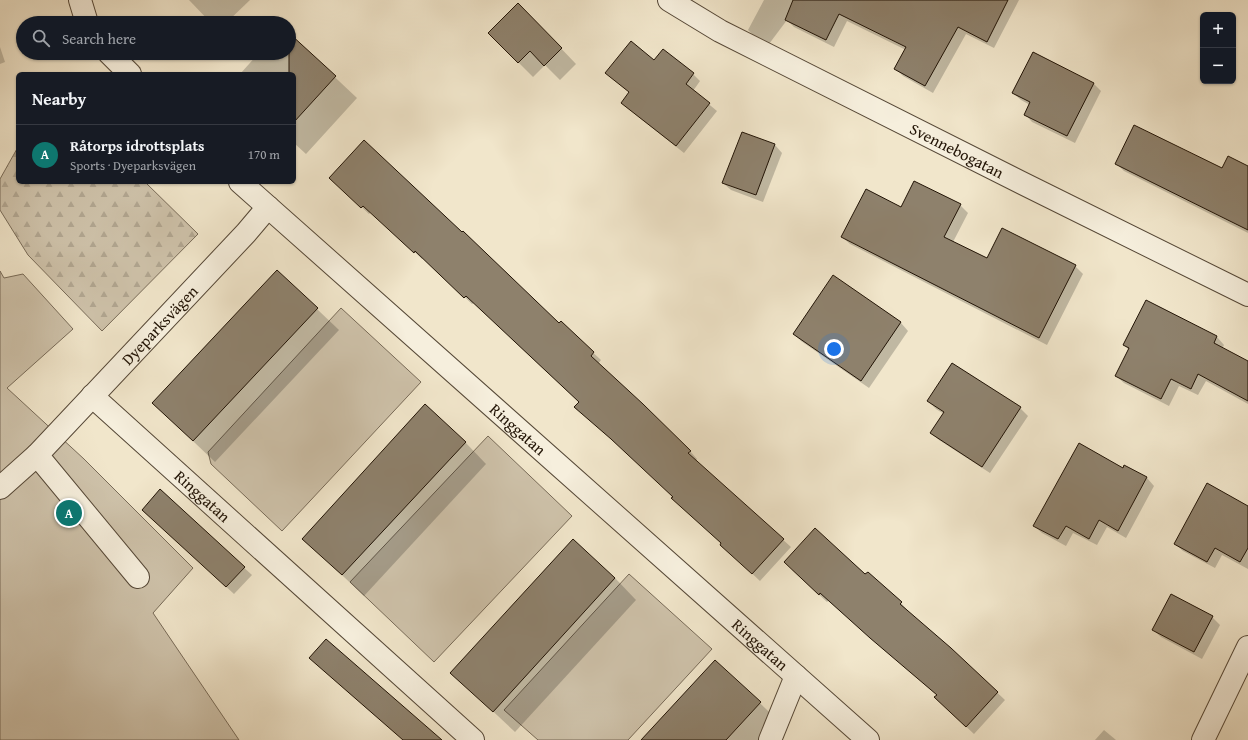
<!DOCTYPE html>
<html lang="en">
<head>
<meta charset="utf-8">
<style>
	:root { --surface:#171b24; --page:#20242c; --text:#f1f3f6; --muted:#9ea1a6; --line:#363941; --accent:#0f766e }
	body { margin:0; font-family:"Gentium Book Plus",serif; background:var(--page); color:var(--text) }
	.controls { position:absolute; right:12px; top:12px; display:grid; overflow:hidden; border-radius:6px; box-shadow:0 1px 3px #0004 }
	.controls button { width:36px; height:36px; display:grid; place-items:center; padding:0; border:0; border-bottom:1px solid var(--line); background:var(--surface); color:var(--text); font:20px sans-serif }
	.you { position:absolute; left:834px; top:349px; width:14px; height:14px; margin:-10px; border:3px solid #fff; border-radius:50%; background:#1a73e8; box-shadow:0 0 0 6px #1a73e833 }
	.badge { display:grid; place-items:center; width:26px; height:26px; border-radius:50%; background:var(--accent); color:#fff; font-size:13px; font-weight:700 }
	.pin { position:absolute; translate:-50% -50%; border:2px solid #fff; box-shadow:0 1px 4px #0006 }
	.list { margin:0; padding:0; list-style:none }
	h2 { display:flex; justify-content:space-between; align-items:center; height:52px; margin:0; padding:0 16px; font-size:17px }
	h2 small { font-size:13px; font-weight:400; color:var(--muted) }
	.list li { display:grid; grid-template-columns:26px 1fr auto; gap:12px; align-items:center; box-sizing:border-box; height:60px; padding:0 16px; border-top:1px solid var(--line) }
	.list b { display:block; font-size:15px; white-space:nowrap }
	.list p { margin:0; font-size:13px; white-space:nowrap; color:var(--muted) }
	.list em { font-size:13px; font-style:normal; color:var(--muted) }
	.icon { flex:none; width:22px; height:22px; fill:none; stroke:currentColor; stroke-width:2; stroke-linecap:round; stroke-linejoin:round }
	.map { position:relative; flex:none; width:1248px; height:740px; overflow:hidden }
	.search { position:absolute; background:var(--surface); box-shadow:0 1px 3px #0004; left:16px; top:16px; width:280px; height:44px; display:flex; align-items:center; gap:10px; box-sizing:border-box; padding:0 14px; border-radius:22px; color:var(--muted); font-size:15px }
	.panel { position:absolute; background:var(--surface); box-shadow:0 1px 3px #0004; left:16px; top:72px; width:280px; height:112px; border-radius:6px }
	.map>svg:first-child { display:block }
	.green { fill:#cec2aa; stroke:#786b58 }
	.forest { fill:url(#forest-firs); stroke:#786b58 }
	.shadow { fill:#0003 }
	.building { fill:#8e816c; stroke:#221406 }
	.lines { fill:none; stroke-linecap:round; stroke-linejoin:round }
	.minor-casing { stroke:#564837; stroke-width:24 }
	.minor { stroke:#f6efdd; stroke-width:22 }
	.labels { text-anchor:middle; stroke-width:3.5; stroke-linejoin:round; paint-order:stroke }
	.street-label { font-size:16px; fill:#221406; stroke:#f6efdd }
</style>
</head>
<body>
<div class="map">
<svg width="1248" height="740" viewBox="0 0 1248 740">
	<defs>
		<pattern id="forest-firs" width="22" height="20" patternUnits="userSpaceOnUse"><rect width="22" height="20" fill="#cec2aa"/><path d="M5 1l3.5 6h-7zM16 11l3.5 6h-7z" fill="#b1a691"/></pattern>
	</defs>
	<rect width="100%" height="100%" fill="#f1e6cb"/>
	<filter id="stains"><feTurbulence type="fractalNoise" baseFrequency=".005" numOctaves="4"/><feColorMatrix values="0 0 0 0 .2 0 0 0 0 .09 0 0 0 0 .02 0 0 0 .5 -.17"/></filter>
	<radialGradient id="worn" r=".72"><stop offset=".6" stop-color="#630" stop-opacity="0"/><stop offset="1" stop-color="#630" stop-opacity=".3"/></radialGradient>
	<g class="green">
		<polygon points="0,271 4,278 23,274 73,329 7,388 84,459 193,568 153,613 239,740 0,740"/>
		<polygon points="341,308 421,382 282,531 211,464 208,452"/>
		<polygon points="488,436 572,516 434,662 350,582"/>
		<polygon points="629,574 712,649 628,740 538,740 504,710"/>
	</g>
	<polygon class="forest" points="18,147 18,182 145,182 198,234 102,331 28,255 0,210 0,179"/>
	<g class="shadow">
		<polygon points="189,0 250,0 226,23 211,23"/>
		<polygon points="764,0 1019,0 994,48 966,34 933,93 903,76 895,68 906,50 847,21 834,47 794,27 787,20 769,44 756,38 748,30"/>
		<polygon points="533,19 576,64 560,80 545,65 533,77 489,33"/>
		<polygon points="289,34 357,98 306,154 294,143 294,74 240,74 259,53 289,53"/>
		<polygon points="0,47 5,62 0,64"/>
		<polygon points="655,61 693,74 700,81 693,91 717,111 684,153 630,110 622,103 630,93 606,73"/>
		<polygon points="1093,83 1101,91 1075,143 1032,122 1025,114 1030,105 1021,100 1013,93"/>
		<polygon points="743,133 775,145 782,153 763,202 731,190 723,183"/>
		<polygon points="1117,164 1223,170 1248,167 1248,233 1124,171"/>
		<polygon points="338,185 559,325 561,323 601,360 598,364 690,451 697,459 696,461 791,547 760,581 729,552 722,544 674,497 580,402 474,303 472,304 423,258 422,259 371,212 369,214"/>
		<polygon points="960,205 968,213 953,242 987,260 1075,266 1083,274 1047,345 850,244 842,237"/>
		<polygon points="277,271 339,330 215,462 153,403"/>
		<polygon points="833,277 901,323 908,331 869,388 801,341 794,334"/>
		<polygon points="1146,302 1217,337 1224,345 1222,349 1248,363 1248,404 1206,381 1198,395 1179,386 1169,406 1124,383 1116,376 1129,350 1124,345"/>
		<polygon points="928,401 1020,408 1028,416 990,473 939,440 931,433 944,414 936,409"/>
		<polygon points="465,442 486,464 364,596 303,538"/>
		<polygon points="1125,466 1147,478 1154,486 1126,538 1107,527 1097,545 1073,533 1066,546 1042,533 1034,526 1123,469"/>
		<polygon points="160,491 252,575 234,594 150,517"/>
		<polygon points="1248,508 1248,569 1222,555 1215,568 1183,551 1175,544"/>
		<polygon points="792,570 865,575 868,573 901,603 908,611 907,612 951,649 1005,700 974,734 943,705 937,695 829,600 827,602"/>
		<polygon points="615,578 636,600 515,732 452,673"/>
		<polygon points="1212,617 1220,625 1202,659 1161,637 1153,630"/>
		<polygon points="715,661 782,724 767,740 642,740"/>
		<polygon points="1104,730 1116,740 1095,740"/>
	</g>
	<g class="building">
		<polygon points="793,0 1008,0 987,42 958,27 925,86 894,69 906,47 839,14 826,40 785,20"/>
		<polygon points="518,3 562,48 544,66 530,51 518,63 488,33"/>
		<polygon points="289,33 336,76 294,122 294,74 289,74"/>
		<polygon points="631,41 654,60 663,49 694,73 686,84 710,103 676,146 621,103 629,92 605,73"/>
		<polygon points="1033,52 1094,83 1067,136 1024,115 1030,102 1012,93"/>
		<polygon points="1134,125 1222,168 1228,156 1248,166 1248,230 1115,164"/>
		<polygon points="742,132 775,144 756,195 722,183"/>
		<polygon points="364,140 462,232 463,231 559,323 561,321 594,352 591,356 643,404 691,451 688,453 784,539 752,574 720,545 721,543 671,498 673,497 611,439 574,407 579,402 466,296 464,298 415,251 414,253 363,206 361,208 329,178"/>
		<polygon points="914,181 961,204 944,237 987,258 1002,228 1076,265 1039,338 841,237 866,189 901,207"/>
		<polygon points="277,270 318,308 193,441 152,403"/>
		<polygon points="833,275 901,322 861,381 793,334"/>
		<polygon points="1146,300 1217,336 1214,343 1248,361 1248,401 1198,374 1191,389 1171,379 1161,399 1115,376 1129,348 1123,345"/>
		<polygon points="952,363 1021,407 982,467 930,433 944,412 927,401"/>
		<polygon points="425,404 466,442 342,575 302,539"/>
		<polygon points="1079,443 1123,468 1124,465 1147,477 1118,531 1099,520 1089,539 1066,526 1058,539 1033,526"/>
		<polygon points="1207,483 1248,506 1248,548 1240,562 1215,548 1207,562 1174,544"/>
		<polygon points="160,489 245,567 226,587 142,510"/>
		<polygon points="815,528 865,574 868,572 902,602 900,604 951,648 998,692 966,727 934,697 937,695 870,638 820,593 819,595 784,562"/>
		<polygon points="573,539 615,578 493,712 450,673"/>
		<polygon points="1171,594 1213,616 1194,652 1152,630"/>
		<polygon points="326,639 442,740 403,740 309,658"/>
		<polygon points="715,660 761,702 726,740 641,740"/>
	</g>
	<g class="lines">
		<defs>
			<g id="minor">
				<polyline points="80,0 87,23"/>
				<path id="s1" d="M669 0 720 31 1020 182 1248 295"/>
				<polyline points="109,53 130,74"/>
				<path id="s2" d="M240 182 868 740"/>
				<path id="s3" d="M92 396 473 740"/>
				<polyline points="0,488 37,455"/>
				<path id="s4" d="M138 577 37 455 246 233 268 207"/>
				<polyline points="770,740 796,676"/>
				<polyline points="1203,740 1248,647"/>
			</g>
		</defs>
		<use href="#minor" class="minor-casing"/>
		<use href="#minor" class="minor"/>
	</g>
	<g class="labels">
		<g class="street-label">
			<text dy="6" stroke="none"><textPath href="#s1" startOffset="325">Svennebogatan</textPath></text>
			<text dy="6" stroke="none"><textPath href="#s4" startOffset="337">Dyeparksvägen</textPath></text>
			<text dy="6" stroke="none"><textPath href="#s2" startOffset="372">Ringgatan</textPath></text>
			<text dy="6" stroke="none"><textPath href="#s3" startOffset="149">Ringgatan</textPath></text>
			<text dy="6" stroke="none"><textPath href="#s2" startOffset="696">Ringgatan</textPath></text>
		</g>
	</g>
	<rect width="100%" height="100%" filter="url(#stains)"/>
	<rect width="100%" height="100%" fill="url(#worn)"/>
</svg>
<div class="controls">
<button>+</button>
<button>−</button>
</div>
<div class="you"></div>
<div class="pin badge" style="left:69px;top:513px">A</div>
<div class="search"><svg class="icon" aria-label="search" viewBox="0 0 24 24"><circle cx="10" cy="10" r="6"/><path d="M15 15l6 6"/></svg>Search here</div>
<section class="panel">
<h2>Nearby<small></small></h2>
<ul class="list">
<li><span class="badge">A</span><div><b>Råtorps idrottsplats</b><p>Sports · Dyeparksvägen</p></div><em>170 m</em></li>
</ul>
</section>
</div>
</body>
</html>
